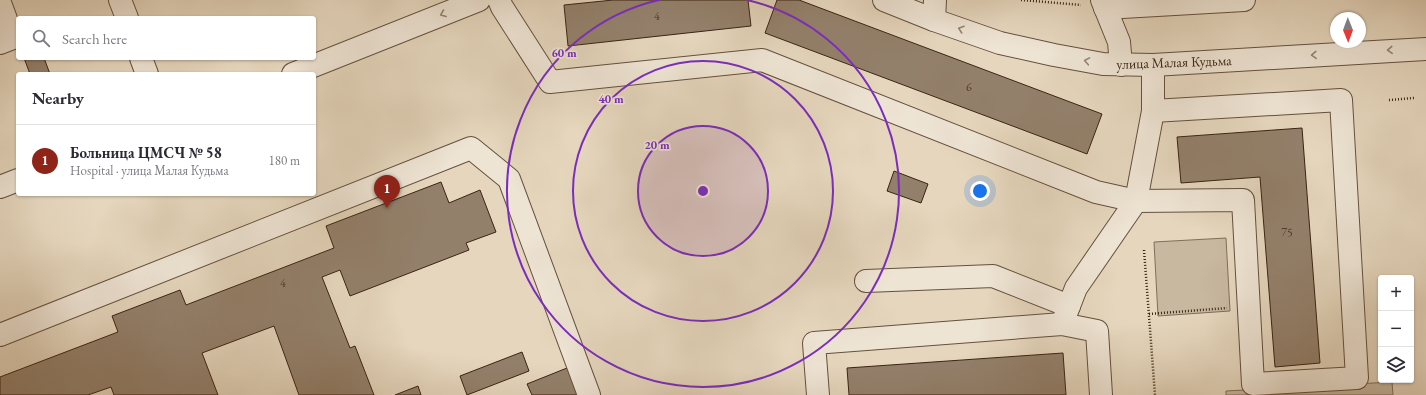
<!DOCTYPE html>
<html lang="en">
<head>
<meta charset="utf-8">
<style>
	:root { --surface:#fff; --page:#f7f7f7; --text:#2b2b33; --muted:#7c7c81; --line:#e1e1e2; --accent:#8f2418 }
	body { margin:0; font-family:"EB Garamond",serif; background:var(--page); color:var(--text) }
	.controls { position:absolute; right:12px; bottom:12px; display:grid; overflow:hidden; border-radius:4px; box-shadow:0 1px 3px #0004 }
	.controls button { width:36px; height:36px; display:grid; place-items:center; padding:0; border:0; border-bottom:1px solid var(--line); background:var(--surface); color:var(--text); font:20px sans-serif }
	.compass { position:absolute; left:1330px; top:12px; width:36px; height:36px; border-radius:50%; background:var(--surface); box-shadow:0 1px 3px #0004; rotate:179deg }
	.you { position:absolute; left:980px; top:191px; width:14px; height:14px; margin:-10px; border:3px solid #fff; border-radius:50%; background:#1a73e8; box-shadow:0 0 0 6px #1a73e833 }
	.badge { display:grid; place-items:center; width:26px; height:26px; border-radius:50%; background:var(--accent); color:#fff; font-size:13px; font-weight:700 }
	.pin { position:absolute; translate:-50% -33px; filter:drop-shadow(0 1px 2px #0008) }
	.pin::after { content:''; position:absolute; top:21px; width:14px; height:12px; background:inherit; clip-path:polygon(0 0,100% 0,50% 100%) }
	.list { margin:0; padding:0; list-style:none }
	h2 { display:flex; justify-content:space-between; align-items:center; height:52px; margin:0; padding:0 16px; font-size:17px }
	h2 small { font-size:13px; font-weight:400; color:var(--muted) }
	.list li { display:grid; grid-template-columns:26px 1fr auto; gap:12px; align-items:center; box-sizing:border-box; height:72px; padding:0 16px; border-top:1px solid var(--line) }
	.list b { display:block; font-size:15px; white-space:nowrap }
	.list p { margin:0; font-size:13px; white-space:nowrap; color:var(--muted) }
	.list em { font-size:13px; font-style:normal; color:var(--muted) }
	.icon { flex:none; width:22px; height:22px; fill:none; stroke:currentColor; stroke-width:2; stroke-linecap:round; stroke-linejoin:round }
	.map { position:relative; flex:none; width:1426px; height:395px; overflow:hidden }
	.search { position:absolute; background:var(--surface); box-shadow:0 1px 3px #0004; left:16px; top:16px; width:300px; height:44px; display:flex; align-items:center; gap:10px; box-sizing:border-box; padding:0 14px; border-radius:4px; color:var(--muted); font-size:15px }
	.panel { position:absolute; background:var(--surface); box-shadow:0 1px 3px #0004; left:16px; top:72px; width:300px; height:124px; border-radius:4px }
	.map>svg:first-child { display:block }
	.green { fill:#c8b8a0; stroke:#816e5a }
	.building { fill:#93806b; stroke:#3a2313 }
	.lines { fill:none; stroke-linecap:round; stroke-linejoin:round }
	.minor-casing { stroke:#65503e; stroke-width:24 }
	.path { stroke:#3a2313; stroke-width:2.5; stroke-dasharray:1 2; stroke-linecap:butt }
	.minor { stroke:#eee4d4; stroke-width:22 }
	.oneway { stroke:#948474 }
	.ring { fill:none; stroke:#7b2cbf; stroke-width:2 }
	.labels { text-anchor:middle; stroke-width:3.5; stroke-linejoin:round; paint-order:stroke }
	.number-label { font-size:12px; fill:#503a29 }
	.street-label { font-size:14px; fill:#3a2313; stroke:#eee4d4 }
	.centre { fill:#7b2cbf; stroke:#eee4d4; stroke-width:2 }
	.ring-label { font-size:12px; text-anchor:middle; font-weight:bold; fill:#7b2cbf; stroke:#eee4d4; stroke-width:3.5; stroke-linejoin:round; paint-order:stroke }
</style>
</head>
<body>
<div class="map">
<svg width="1426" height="395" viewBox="0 0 1426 395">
	<rect width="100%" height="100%" fill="#e5d6bd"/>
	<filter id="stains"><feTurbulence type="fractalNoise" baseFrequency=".005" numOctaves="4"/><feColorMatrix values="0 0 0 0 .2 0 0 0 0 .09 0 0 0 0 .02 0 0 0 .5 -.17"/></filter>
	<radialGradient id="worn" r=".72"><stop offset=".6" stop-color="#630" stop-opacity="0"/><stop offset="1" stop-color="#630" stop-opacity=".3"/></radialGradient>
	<g class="green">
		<polygon points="1226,238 1230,311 1158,316 1154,242"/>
		<polygon points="1392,382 1393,395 1226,395 1226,391"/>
	</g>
	<g class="building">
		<polygon points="613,0 748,0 751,26 568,46 564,5"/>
		<polygon points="777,0 799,0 1102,114 1087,154 765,33"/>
		<polygon points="24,58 44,58 50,74 30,74"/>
		<polygon points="1302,128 1320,363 1275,367 1260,177 1181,183 1177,137"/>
		<polygon points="894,171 928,184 921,203 887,191"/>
		<polygon points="441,182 449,203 480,190 496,232 466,243 469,250 350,296 340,270 322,277 350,348 355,346 374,395 299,395 274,326 202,353 218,395 114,395 111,387 88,395 0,395 0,377 118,332 112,316 180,290 186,305 334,248 326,226"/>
		<polygon points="522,352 529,371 467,395 460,376"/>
		<polygon points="1063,353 1066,395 849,395 847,368"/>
		<polygon points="572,366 584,395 532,395 527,384"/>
		<polygon points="418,386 421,395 395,395"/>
	</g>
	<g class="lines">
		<defs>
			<g id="minor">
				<polyline points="120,0 127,18"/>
				<polyline points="499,0 502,7 550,82 762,60 1096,192 1136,201 1243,200 1253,384 1357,378 1341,100 1153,111"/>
				<polyline points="884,0 934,20 1000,43 1054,55 1103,64 1153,65 1426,49"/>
				<polyline points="1102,0 1119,42 1121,65"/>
				<polyline points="0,3 13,38 0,43"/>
				<polyline points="1105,8 1244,0"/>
				<polyline points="934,20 935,0"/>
				<polyline points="141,58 147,74"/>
				<polyline points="293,74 479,0"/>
				<polyline points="0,187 18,180"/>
				<polyline points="866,281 993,276 1069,306"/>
				<polyline points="1062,324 1076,288 1136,201 1153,111 1153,65"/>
				<polyline points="0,335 471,148 509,179 589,395"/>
				<polyline points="818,395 814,343 1062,324 1097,331 1101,395"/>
			</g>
		</defs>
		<use href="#minor" class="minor-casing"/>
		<g class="path">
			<polyline points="1021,0 1081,5"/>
			<polyline points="1389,100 1414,98"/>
			<polyline points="1144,250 1155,395"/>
			<polyline points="1149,314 1227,308"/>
		</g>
		<use href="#minor" class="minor"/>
	</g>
	<defs><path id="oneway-chevron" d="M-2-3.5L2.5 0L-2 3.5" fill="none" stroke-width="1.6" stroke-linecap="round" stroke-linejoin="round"/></defs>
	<g class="oneway">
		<use href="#oneway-chevron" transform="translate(443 14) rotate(158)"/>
		<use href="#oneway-chevron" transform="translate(961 29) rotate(-161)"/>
		<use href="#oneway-chevron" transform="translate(1390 50) rotate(177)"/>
		<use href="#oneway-chevron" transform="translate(1314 55) rotate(177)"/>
		<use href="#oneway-chevron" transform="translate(1087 61) rotate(-170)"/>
	</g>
	<circle cx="703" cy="191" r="65" fill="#7b2cbf" fill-opacity=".12"/>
	<g class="ring">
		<circle cx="703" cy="191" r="65"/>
		<circle cx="703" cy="191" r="130"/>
		<path d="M747 0A196 196 0 1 1 659 0"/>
	</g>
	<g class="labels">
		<g class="number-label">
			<text x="657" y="20">4</text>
			<text x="969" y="91">6</text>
			<text x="1287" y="236">75</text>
			<text x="283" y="287">4</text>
		</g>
		<g class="street-label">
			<text transform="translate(1174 62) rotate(-2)" y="5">улица Малая Кудьма</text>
		</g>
	</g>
	<circle cx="703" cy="191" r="6" class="centre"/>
	<g class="ring-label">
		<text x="564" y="57">60 m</text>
		<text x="611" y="103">40 m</text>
		<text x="657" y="149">20 m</text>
	</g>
	<rect width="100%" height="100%" filter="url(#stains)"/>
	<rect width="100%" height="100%" fill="url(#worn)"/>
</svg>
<div class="controls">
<button>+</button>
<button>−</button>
<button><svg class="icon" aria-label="layers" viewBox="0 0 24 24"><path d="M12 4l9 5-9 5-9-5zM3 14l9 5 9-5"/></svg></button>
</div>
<svg class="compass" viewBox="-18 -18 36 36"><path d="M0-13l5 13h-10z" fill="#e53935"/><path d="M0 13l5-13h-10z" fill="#7c7c81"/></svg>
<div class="you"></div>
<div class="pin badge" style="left:387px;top:208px">1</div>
<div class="search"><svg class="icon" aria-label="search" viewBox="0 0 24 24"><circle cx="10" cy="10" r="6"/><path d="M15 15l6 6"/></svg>Search here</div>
<section class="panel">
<h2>Nearby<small></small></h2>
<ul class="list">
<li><span class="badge">1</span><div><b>Больница ЦМСЧ № 58</b><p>Hospital · улица Малая Кудьма</p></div><em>180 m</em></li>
</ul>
</section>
</div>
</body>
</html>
